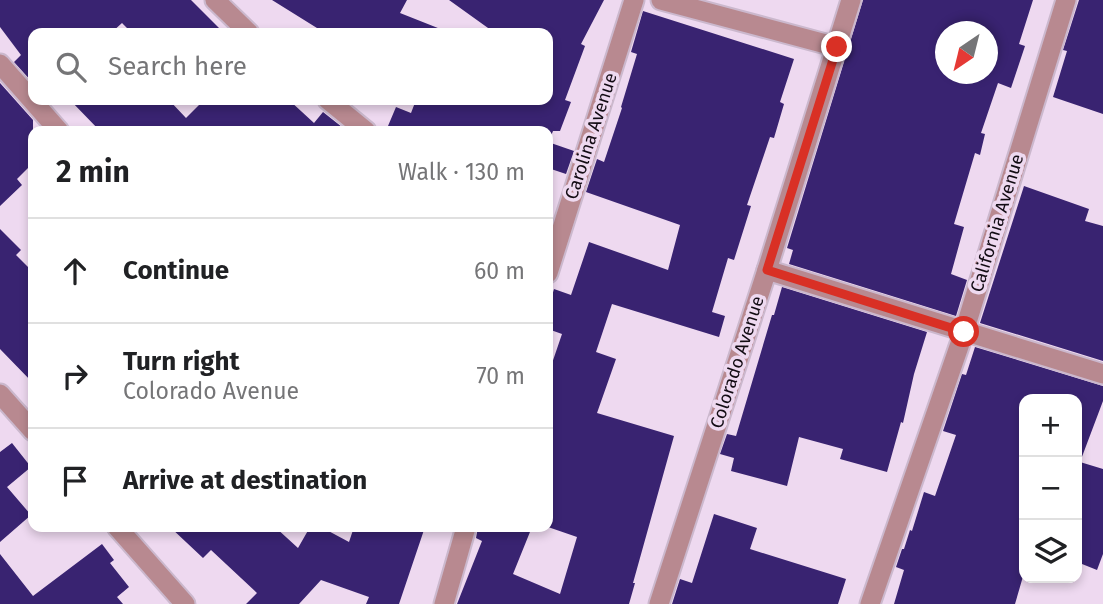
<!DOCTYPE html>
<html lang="en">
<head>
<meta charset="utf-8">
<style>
	:root { --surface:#fff; --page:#f6f6f6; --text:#202124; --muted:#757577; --line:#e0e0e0 }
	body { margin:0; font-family:"Fira Sans",sans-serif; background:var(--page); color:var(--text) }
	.controls { position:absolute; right:21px; bottom:21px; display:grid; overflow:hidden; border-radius:14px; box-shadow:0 4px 10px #0003 }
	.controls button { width:63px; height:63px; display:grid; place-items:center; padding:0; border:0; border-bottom:2px solid var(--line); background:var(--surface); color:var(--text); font:35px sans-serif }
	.compass { position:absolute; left:935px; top:21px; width:63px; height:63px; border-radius:50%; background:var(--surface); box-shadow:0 4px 10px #0003; rotate:215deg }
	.stop { position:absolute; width:21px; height:21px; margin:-16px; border:5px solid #d93025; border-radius:50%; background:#fff }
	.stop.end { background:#d93025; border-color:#fff; box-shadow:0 2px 7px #0008 }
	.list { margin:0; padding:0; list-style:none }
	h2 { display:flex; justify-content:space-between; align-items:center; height:91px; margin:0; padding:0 28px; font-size:30px }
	h2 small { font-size:23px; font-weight:400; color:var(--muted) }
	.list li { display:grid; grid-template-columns:46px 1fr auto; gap:21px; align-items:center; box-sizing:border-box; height:105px; padding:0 28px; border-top:2px solid var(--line) }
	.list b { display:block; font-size:26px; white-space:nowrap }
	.list p { margin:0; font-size:23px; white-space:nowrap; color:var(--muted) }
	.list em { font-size:23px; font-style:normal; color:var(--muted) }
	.icon { flex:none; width:38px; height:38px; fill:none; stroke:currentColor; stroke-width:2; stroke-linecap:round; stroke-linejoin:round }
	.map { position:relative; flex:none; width:1103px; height:604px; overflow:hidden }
	.search { position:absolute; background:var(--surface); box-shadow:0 4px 10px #0003; left:28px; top:28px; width:525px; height:77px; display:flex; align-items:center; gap:18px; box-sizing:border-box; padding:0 24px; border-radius:14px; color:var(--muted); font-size:26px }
	.panel { position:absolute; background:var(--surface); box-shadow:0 4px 10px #0003; left:28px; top:126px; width:525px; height:406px; border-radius:14px }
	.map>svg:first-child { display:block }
	.building { fill:#392371; fill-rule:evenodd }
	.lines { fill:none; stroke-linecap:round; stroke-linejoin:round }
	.street-casing { stroke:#cbb8cd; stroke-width:23 }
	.street { stroke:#b88990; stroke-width:19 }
	.route { stroke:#d93025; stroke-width:9 }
	.labels { text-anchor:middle; stroke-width:7; stroke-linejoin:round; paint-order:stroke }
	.street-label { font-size:18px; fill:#120b13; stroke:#eed9f0 }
</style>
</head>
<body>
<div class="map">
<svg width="1103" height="604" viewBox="0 0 1103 604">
	<rect width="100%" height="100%" fill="#eed9f0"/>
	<g class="building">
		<polygon points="0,0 191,0 224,33 132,33 122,23 111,33 33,33 33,83 14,62 21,55 0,27"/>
		<polygon points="272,0 407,0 400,13 448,32 448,33 325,33"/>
		<polygon points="449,0 604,0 581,44 585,46 565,100 571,102 560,131 553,131 549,141 548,141 548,131 402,131 388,126 396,107 411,113 416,100 548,100 548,33 495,33"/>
		<path d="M863 0H1033L1019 44 1025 46 1011 88 998 83 981 133 985 134 980 155 975 153 954 224 964 227 951 274 967 280 956 316 789 264 793 250 787 248ZM946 32H988V74H946Z"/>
		<polygon points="1079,0 1103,0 1103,114 1053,97 1067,51 1063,50"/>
		<polygon points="643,11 794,59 780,102 784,104 774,138 770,137 747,205 751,206 734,260 728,258 712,312 725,316 719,337 612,304 596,352 616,359 597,413 674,436 633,583 635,583 629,604 457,604 482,541 476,538 478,527 532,527 513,574 560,594 577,537 548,527 548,375 562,334 548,329 548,309 554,289 571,295 589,242 668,270 680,225 586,192 597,159 604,162 622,108 621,107 637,54 631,52"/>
		<polygon points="0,83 33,120 33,163 17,179 22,185 0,206"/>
		<polygon points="70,100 169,100 186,118 204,100 289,100 314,123 323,112 347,131 100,131"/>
		<polygon points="548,142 574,151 566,174 548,168"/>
		<polygon points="1024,186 1089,209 1085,221 1103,226 1103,361 980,323"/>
		<polygon points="0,229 21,250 16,255 33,272 33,383 0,349"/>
		<polygon points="782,287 927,332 914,374 903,423 901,422 887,472 840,459 843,449 799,437 787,486 731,471 734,458 720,454 727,434 736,436 772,315 774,315"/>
		<polygon points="975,347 1103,386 1103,401 1080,462 1103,469 1103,554 1097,570 1077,562 1077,399 1024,399 1024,573 1015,604 894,604 904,570 896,567 902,549 904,549 910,530 912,531 924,492 935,496 956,435 943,431 962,374 966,375"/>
		<polygon points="12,443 31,467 7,487 31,515 0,542 0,452"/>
		<polygon points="714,514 757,528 750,549 846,579 838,604 672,604 680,579 692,583"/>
		<polygon points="170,527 275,527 298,548 310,527 321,527 349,542 354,527 425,527 399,604 366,604 369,597 321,580 299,604 246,604 257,593 211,550 203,558"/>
		<polygon points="102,544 114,560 110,563 129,587 117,597 123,604 0,604 0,554 33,596"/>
	</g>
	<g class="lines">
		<defs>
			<g id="street">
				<polyline points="215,0 249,33"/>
				<polyline points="661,0 837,47"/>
				<polyline points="0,64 59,131"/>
				<polyline points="328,100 366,131"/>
				<polyline points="767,270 1103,374"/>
				<polyline points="548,273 634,0"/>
				<polyline points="0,394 33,431"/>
				<polyline points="117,527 185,604"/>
				<polyline points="444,604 466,527"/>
				<polyline points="659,604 767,270 851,0"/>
				<polyline points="870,604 964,332 1066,0"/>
			</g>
		</defs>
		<use href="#street" class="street-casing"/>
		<use href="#street" class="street"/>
	</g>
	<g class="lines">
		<polyline class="route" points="837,47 767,270 964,332"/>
	</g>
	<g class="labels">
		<g class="street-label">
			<text transform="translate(591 136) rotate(-72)" y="6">Carolina Avenue</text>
			<text transform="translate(997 223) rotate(-73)" y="6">California Avenue</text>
			<text transform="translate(737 362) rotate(-72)" y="6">Colorado Avenue</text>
		</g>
	</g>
</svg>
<div class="controls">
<button>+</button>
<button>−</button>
<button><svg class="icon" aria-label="layers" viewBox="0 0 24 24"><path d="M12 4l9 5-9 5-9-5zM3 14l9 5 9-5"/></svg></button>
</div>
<svg class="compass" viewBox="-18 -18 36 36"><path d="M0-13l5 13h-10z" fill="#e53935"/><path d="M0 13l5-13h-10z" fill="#757577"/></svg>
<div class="stop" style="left:964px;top:332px"></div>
<div class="stop end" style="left:837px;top:47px"></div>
<div class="search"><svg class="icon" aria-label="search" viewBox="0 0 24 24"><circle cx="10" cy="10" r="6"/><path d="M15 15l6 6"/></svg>Search here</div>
<section class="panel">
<h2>2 min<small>Walk · 130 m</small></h2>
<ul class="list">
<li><svg class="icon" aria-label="ahead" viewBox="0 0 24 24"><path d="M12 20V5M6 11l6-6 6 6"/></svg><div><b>Continue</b></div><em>60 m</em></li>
<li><svg class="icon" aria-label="right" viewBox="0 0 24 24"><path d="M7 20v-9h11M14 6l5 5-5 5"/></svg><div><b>Turn right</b><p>Colorado Avenue</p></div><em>70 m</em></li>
<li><svg class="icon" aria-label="arrive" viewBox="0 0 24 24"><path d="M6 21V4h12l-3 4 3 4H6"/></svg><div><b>Arrive at destination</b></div></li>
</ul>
</section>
</div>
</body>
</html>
